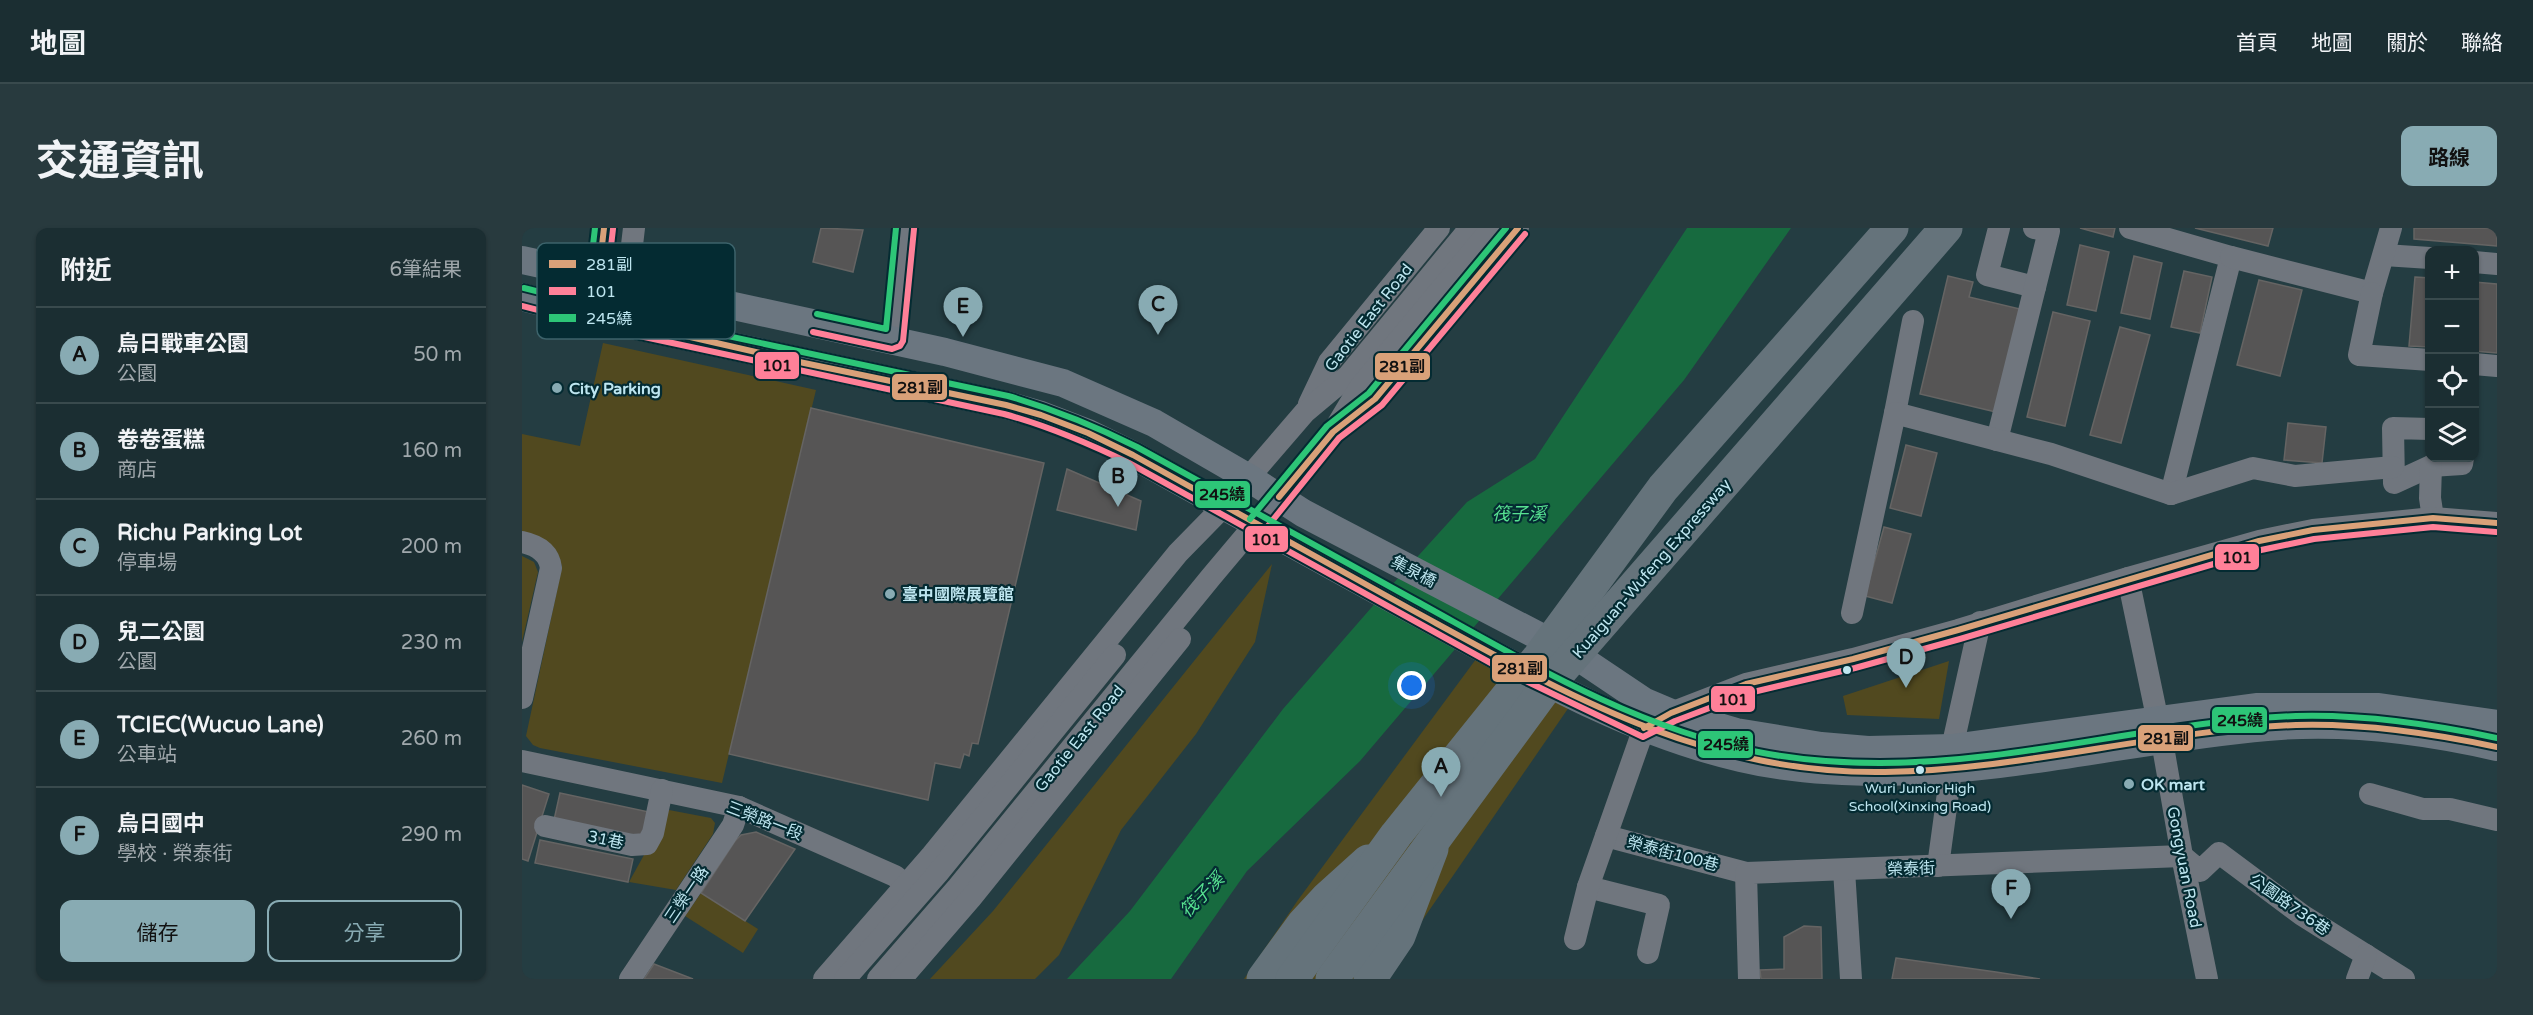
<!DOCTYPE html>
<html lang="zh-TW">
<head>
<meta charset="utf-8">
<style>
	:root { --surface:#1b2e32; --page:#283a3e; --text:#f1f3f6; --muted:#a0a8ac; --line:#394a4d; --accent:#88abb3 }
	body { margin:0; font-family:"Varela Round","Noto Sans TC",sans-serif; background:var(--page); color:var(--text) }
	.controls { position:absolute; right:18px; top:18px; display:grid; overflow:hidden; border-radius:12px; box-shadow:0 2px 4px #0004 }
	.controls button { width:54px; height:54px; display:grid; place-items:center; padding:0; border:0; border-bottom:2px solid var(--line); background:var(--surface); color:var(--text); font:30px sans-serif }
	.you { position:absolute; left:890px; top:458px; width:21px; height:21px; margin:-15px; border:4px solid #fff; border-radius:50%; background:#1a73e8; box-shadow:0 0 0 9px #1a73e833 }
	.badge { display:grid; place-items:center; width:39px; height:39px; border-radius:50%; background:var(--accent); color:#111; font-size:20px; font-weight:700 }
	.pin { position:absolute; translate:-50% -50px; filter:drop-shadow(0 2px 3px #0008) }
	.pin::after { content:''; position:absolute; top:32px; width:21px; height:18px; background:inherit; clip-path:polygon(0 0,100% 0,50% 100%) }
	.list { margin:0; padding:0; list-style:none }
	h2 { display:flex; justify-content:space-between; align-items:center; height:78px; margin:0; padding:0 24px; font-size:26px }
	h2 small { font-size:20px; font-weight:400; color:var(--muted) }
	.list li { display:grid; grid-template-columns:39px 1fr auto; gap:18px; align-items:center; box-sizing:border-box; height:96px; padding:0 24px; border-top:2px solid var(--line) }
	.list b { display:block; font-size:22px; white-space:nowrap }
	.list p { margin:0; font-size:20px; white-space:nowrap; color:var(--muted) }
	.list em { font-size:20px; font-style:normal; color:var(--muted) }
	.actions { display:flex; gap:12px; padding:18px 24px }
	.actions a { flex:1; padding:14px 0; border:2px solid var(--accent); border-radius:12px; text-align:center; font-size:21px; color:var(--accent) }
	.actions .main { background:var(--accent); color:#111 }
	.icon { flex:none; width:33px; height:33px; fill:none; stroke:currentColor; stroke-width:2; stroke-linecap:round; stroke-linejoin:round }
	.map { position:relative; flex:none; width:1975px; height:751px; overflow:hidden; border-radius:12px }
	header { display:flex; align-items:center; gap:36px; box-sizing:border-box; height:84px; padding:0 30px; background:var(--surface); border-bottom:2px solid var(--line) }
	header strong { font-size:28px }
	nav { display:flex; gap:33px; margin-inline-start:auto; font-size:21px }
	.intro { display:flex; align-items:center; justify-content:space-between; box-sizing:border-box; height:144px; padding:0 36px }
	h1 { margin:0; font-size:42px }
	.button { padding:15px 27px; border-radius:12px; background:var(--accent); color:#111; font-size:21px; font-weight:700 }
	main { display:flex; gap:36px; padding:0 36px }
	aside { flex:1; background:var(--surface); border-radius:12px; box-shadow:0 2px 4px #0004 }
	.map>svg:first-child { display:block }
	.green { fill:#51491f }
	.water { fill:#176a3f }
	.building { fill:#565555; stroke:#656463; stroke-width:1.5 }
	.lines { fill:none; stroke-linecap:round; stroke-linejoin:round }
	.minor { stroke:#70767e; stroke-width:22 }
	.major { stroke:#6b7680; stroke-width:28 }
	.highway { stroke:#65737b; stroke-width:33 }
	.highway-bridge { stroke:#65737b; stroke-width:33 }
	.bus-1-casing { stroke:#042b32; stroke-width:10 }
	.bus-2-casing { stroke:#042b32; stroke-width:10 }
	.bus-3-casing { stroke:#042b32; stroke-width:10 }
	.bus-1 { stroke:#d9a179; stroke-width:6 }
	.bus-2 { stroke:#ff8098; stroke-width:6 }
	.bus-3 { stroke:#2dc577; stroke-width:6 }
	.poi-dot { fill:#88abb3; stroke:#042b32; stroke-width:2 }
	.bus-dot { fill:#bee6f0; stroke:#042b32; stroke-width:2 }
	.labels { text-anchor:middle; stroke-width:4.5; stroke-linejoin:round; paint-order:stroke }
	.bus-label { font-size:14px; fill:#bee6f0; stroke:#042b32 }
	.street-label { font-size:16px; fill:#bee6f0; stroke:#042b32 }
	.poi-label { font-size:16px; font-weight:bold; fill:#bee6f0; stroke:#042b32; text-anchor:start }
	.water-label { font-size:18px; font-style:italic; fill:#57e291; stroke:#042b32 }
	.key { fill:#042b32; stroke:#3c636b; stroke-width:1.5 }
	.key-label { font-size:16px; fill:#bee6f0 }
	.line-badge { stroke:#042b32; stroke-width:2 }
	.pale-badge-label { font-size:16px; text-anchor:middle; font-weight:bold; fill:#111 }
</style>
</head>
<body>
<header>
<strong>地圖</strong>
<nav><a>首頁</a><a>地圖</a><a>關於</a><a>聯絡</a></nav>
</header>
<div class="intro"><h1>交通資訊</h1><a class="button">路線</a></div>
<main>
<aside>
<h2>附近<small>6筆結果</small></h2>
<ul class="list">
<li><span class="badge">A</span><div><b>烏日戰車公園</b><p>公園</p></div><em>50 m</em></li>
<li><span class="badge">B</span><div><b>卷卷蛋糕</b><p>商店</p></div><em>160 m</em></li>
<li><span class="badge">C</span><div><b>Richu Parking Lot</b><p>停車場</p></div><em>200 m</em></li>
<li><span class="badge">D</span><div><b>兒二公園</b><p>公園</p></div><em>230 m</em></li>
<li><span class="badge">E</span><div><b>TCIEC(Wucuo Lane)</b><p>公車站</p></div><em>260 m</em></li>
<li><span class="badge">F</span><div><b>烏日國中</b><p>學校 · 榮泰街</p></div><em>290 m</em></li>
</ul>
<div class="actions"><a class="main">儲存</a><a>分享</a></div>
</aside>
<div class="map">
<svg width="1975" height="751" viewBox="0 0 1975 751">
	<rect width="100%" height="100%" fill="#243d42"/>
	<g class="green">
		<path d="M81 115 294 162 200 555 18 520 11 517 4 508 40 339C35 314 22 312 0 303V206L58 218Z"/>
		<polygon points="0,328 12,334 16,344 0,414"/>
		<polygon points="750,336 733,414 674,506 599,602 537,727 513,751 408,751 471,683"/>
		<polygon points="960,423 1056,466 860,751 722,751 776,672"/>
		<polygon points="1427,433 1417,491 1325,487 1321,468"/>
		<polygon points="147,582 189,590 193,595 191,606 154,662 107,654"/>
		<polygon points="179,665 236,701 221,725 163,688"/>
	</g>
	<polygon class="water" points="1165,0 1269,0 1162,152 838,533 725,643 649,751 545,751 608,683 761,481 849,380 945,274 1013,231"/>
	<g class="building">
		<polygon points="299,0 341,2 331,44 291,34"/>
		<polygon points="1558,0 1593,0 1591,9"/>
		<polygon points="1673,0 1751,0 1746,18"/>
		<polygon points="1892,0 1975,0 1975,18 1892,11"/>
		<polygon points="1558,17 1587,24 1574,83 1545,77"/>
		<polygon points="1612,28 1640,35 1628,91 1599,85"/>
		<polygon points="1662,43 1690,49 1678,105 1649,99"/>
		<polygon points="1426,48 1451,54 1447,69 1498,81 1474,184 1398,166"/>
		<polygon points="1893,49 1908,50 1908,119 1887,118"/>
		<polygon points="1737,52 1780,62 1758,148 1715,137"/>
		<polygon points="1952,54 1975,56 1975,125 1952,123"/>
		<polygon points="1531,84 1568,93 1543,198 1505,189"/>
		<polygon points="1598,99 1628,107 1599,215 1568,207"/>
		<polygon points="289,180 522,235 456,516 450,515 447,528 442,526 438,540 413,535 406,572 207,526"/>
		<polygon points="1766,195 1804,199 1800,235 1762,232"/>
		<polygon points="1384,217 1415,225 1399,288 1368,280"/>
		<polygon points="545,241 619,273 614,302 535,282"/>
		<polygon points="1362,299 1389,306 1370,375 1343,368"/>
		<polygon points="0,557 27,566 6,633 0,631"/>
		<polygon points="38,565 127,584 121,611 32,592"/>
		<polygon points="234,604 273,621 223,693 179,665 213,613 219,607"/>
		<polygon points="18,612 111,631 106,654 13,635"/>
		<polygon points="1282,698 1299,699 1300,751 1239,751 1238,742 1262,741 1262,709"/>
		<polygon points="1374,730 1474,744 1518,751 1370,751"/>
		<polygon points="132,736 171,751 122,751"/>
	</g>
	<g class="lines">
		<g class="minor">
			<polyline points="1477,0 1465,47 1513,59"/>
			<polyline points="1608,0 1709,29 1649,266"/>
			<polyline points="1862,27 1908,30"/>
			<polyline points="1709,29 1850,65 1869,0"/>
			<polyline points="1952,34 1975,36"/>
			<polyline points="1850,65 1837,127 1908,132"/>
			<polyline points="72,87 82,0"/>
			<polyline points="101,94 112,0"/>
			<polyline points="372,112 383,0"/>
			<polyline points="1952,136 1975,138"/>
			<polyline points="787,176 807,134 917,0"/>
			<polyline points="1373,185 1391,93"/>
			<polyline points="821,196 853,171 996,0"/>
			<polyline points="1908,201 1871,200 1872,255 1909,238 1940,236 1941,230"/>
			<polyline points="1475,212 1527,3 1512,0"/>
			<polyline points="1909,238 1908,270 1911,290"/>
			<path d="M0 314C14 317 27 324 29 340L0 470"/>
			<polyline points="1606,350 1640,513 1660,628 1685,751"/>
			<polyline points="1330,385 1373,185 1529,226 1649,266 1731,240 1773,248 1871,239"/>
			<polyline points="1430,520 1458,394"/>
			<polyline points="0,533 217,579 373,648 395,666"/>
			<polyline points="1848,566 1901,581 1928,581 1975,592"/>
			<polyline points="23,598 110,617 125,616 131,605 140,562"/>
			<polyline points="1084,608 1224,645"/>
			<polyline points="1416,638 1429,543"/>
			<polyline points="1322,642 1329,751"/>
			<polyline points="1066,659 1137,677 1126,725"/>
			<polyline points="1053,711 1066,659 1122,500 1149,485 1224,456 1331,431 1436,402 1606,350 1737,313 1791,302 1911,290 1975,295"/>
			<polyline points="108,751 211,597 217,579"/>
			<polyline points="302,751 410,627 656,325 702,278 783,184 826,148 948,0"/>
			<polyline points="323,751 416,645 593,427"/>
			<polyline points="356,751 436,659 689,349 811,204 838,159 970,0"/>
			<polyline points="379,751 449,670 658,411"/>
			<polyline points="1227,751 1224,645 1660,628 1678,643 1697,625 1780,687 1882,751"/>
			<polyline points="1835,751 1844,727"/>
		</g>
		<g class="major">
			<polyline points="0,32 423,124 541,155 632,195 727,250 781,285 1053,427 1123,474 1149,485 1214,504 1299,518 1346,522 1430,520 1734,479 1857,479 1975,496"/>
			<path d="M0 69 115 98 484 177 519 187 566 205 611 227C706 281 801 333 896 385 999 441 1104 504 1219 530 1265 541 1316 544 1363 544 1492 543 1617 510 1745 499 1820 492 1901 502 1975 519"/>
		</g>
		<g class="highway">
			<polyline points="741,751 781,696 805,670 846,633"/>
			<polyline points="848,751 877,708 910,621"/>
		</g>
		<g class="highway-bridge">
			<polyline points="770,751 874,607 1017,429 1141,260 1370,0"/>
			<polyline points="810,751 1022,462 1424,0"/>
		</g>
		<defs>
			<g id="bus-1">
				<path d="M72 87 282 135 484 177 519 187 566 205 611 227C704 279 797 331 890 382 1044 466 1181 547 1363 544 1502 542 1636 502 1774 497 1842 495 1909 505 1975 519"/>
				<polyline points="72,87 82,0"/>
				<polyline points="757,269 811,204 853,171 996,0"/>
				<polyline points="1122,500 1149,485 1224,456 1331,431 1436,402 1737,313 1791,302 1911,290 1975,295"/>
			</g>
			<g id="bus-2">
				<path d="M0 78 113 107 482 186C526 198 566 215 607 235L985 444 1121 509 1153 493 1227 465 1333 440 1438 411 1739 322 1792 311 1911 299 1974 304"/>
				<polyline points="81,88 91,1"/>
				<polyline points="291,104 370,121 378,118 381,113 392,1"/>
				<polyline points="742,303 817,210 860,177 1003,6"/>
			</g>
			<g id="bus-3">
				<path d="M2 60 117 89 486 168C531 181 573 198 615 219 708 271 801 322 894 373 1003 433 1113 500 1236 524 1276 532 1317 535 1358 535 1499 535 1635 493 1774 488 1842 486 1909 496 1975 510"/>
				<polyline points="63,86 73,0"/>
				<polyline points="295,86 364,101 374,0"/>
				<polyline points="728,291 805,198 847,165 984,0"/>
			</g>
		</defs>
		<use href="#bus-1" class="bus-1-casing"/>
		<use href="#bus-2" class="bus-2-casing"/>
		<use href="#bus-3" class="bus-3-casing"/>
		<use href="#bus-1" class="bus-1"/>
		<use href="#bus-2" class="bus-2"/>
		<use href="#bus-3" class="bus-3"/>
	</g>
	<g class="poi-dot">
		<circle cx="35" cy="160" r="6"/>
		<circle cx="368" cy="366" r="6"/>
		<circle cx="1607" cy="556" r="6"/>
	</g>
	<g class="bus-dot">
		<circle cx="1325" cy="442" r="5"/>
		<circle cx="1398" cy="542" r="5"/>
	</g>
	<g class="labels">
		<g class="bus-label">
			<text x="1398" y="565">Wuri Junior High<tspan x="1398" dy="18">School(Xinxing Road)</tspan></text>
		</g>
		<g class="street-label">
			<text transform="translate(846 89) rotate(-52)" y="6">Gaotie East Road</text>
			<text transform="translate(1129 340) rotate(-49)" y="6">Kuaiguan-Wufeng Expressway</text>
			<text transform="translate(892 343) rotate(28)" y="6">集泉橋</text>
			<text transform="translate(557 510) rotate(-51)" y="6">Gaotie East Road</text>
			<text transform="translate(243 592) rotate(21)" y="6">三榮路一段</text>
			<text transform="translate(84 611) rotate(12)" y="6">31巷</text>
			<text transform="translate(1151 625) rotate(15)" y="6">榮泰街100巷</text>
			<text transform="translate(1663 639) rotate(79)" y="6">Gongyuan Road</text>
			<text transform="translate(1389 640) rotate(-2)" y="6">榮泰街</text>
			<text transform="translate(164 666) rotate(-56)" y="6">三榮一路</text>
			<text transform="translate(1768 676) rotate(35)" y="6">公園路736巷</text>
		</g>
		<g class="poi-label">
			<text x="47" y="166">City Parking</text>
			<text x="380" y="372">臺中國際展覽館</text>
			<text x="1619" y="562">OK mart</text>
		</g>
		<g class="water-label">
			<text x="997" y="292">筏子溪</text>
			<text transform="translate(680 667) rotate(-46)" y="6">筏子溪</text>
		</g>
	</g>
	<rect x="15" y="15" width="198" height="96" rx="9" class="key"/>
	<rect x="27" y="32" width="27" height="8" fill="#d9a179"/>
	<rect x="27" y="59" width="27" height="8" fill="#ff8098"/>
	<rect x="27" y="86" width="27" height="8" fill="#2dc577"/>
	<g class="key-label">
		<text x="64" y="42">281副</text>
		<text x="64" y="69">101</text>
		<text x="64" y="96">245繞</text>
	</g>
	<g class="line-badge">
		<rect x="232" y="123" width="46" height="29" rx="6" fill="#ff8098"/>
		<rect x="852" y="124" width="57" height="29" rx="6" fill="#d9a179"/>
		<rect x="369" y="145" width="57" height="28" rx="6" fill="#d9a179"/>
		<rect x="672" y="252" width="57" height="29" rx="6" fill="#2dc577"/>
		<rect x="722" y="297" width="45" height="28" rx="6" fill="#ff8098"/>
		<rect x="1692" y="315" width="46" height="28" rx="6" fill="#ff8098"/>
		<rect x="969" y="426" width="57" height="29" rx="6" fill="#d9a179"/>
		<rect x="1188" y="457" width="46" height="28" rx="6" fill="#ff8098"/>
		<rect x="1689" y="478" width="57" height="28" rx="6" fill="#2dc577"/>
		<rect x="1615" y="496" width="57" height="28" rx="6" fill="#d9a179"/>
		<rect x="1175" y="502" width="57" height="29" rx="6" fill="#2dc577"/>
	</g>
	<g class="pale-badge-label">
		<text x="255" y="143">101</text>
		<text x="880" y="144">281副</text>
		<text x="398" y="165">281副</text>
		<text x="700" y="272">245繞</text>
		<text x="744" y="317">101</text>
		<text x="1715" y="335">101</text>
		<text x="998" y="446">281副</text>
		<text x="1211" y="477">101</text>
		<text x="1718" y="498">245繞</text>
		<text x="1644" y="516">281副</text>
		<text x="1204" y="522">245繞</text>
	</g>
</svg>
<div class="controls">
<button>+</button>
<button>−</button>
<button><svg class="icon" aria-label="locate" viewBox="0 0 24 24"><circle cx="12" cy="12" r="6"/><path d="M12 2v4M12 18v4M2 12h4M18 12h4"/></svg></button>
<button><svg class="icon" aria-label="layers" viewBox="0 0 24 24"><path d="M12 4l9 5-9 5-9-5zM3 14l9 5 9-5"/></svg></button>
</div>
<div class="you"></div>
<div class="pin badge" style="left:919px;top:569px">A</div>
<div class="pin badge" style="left:596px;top:279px">B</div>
<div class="pin badge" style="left:636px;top:107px">C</div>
<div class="pin badge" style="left:1384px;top:460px">D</div>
<div class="pin badge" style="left:441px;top:109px">E</div>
<div class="pin badge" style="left:1489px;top:691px">F</div>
</div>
</main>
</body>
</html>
